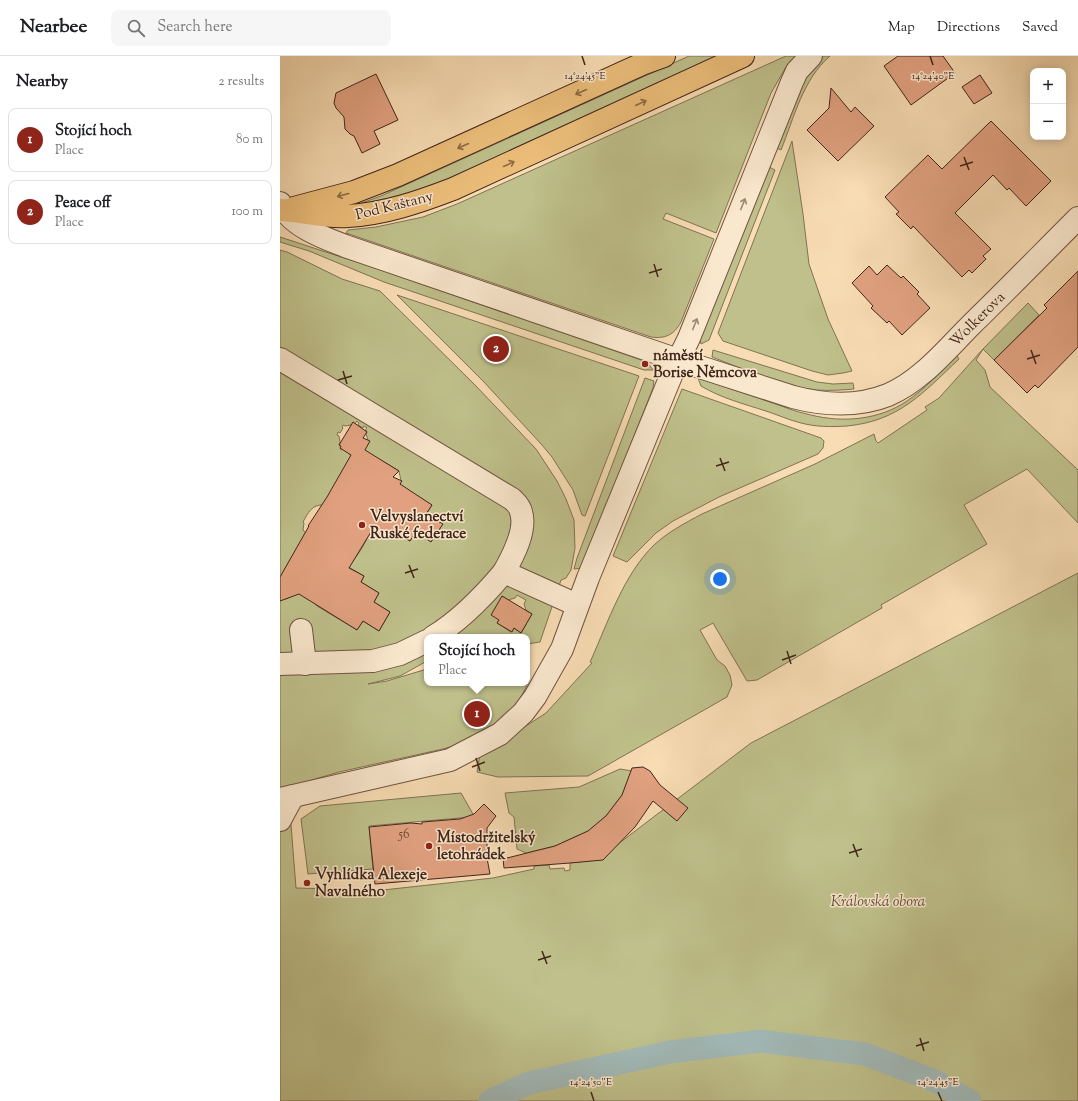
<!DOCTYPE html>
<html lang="en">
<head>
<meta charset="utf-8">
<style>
	:root { --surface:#fff; --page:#f6f6f6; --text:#202124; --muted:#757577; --line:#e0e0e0; --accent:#8f2418 }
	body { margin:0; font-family:"Sorts Mill Goudy",serif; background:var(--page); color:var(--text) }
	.controls { position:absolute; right:12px; top:12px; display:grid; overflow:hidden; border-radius:8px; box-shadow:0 2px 10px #0003 }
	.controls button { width:36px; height:36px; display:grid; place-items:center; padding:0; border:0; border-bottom:1px solid var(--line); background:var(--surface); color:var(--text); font:20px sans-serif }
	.you { position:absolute; left:440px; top:523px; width:14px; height:14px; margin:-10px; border:3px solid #fff; border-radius:50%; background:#1a73e8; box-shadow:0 0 0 6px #1a73e833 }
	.badge { display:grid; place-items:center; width:26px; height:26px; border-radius:50%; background:var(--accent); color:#fff; font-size:13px; font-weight:700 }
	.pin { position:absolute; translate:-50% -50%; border:2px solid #fff; box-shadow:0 1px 4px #0006 }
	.popup { position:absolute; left:144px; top:578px; width:106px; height:52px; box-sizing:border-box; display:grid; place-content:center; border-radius:8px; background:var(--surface); filter:drop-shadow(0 1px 3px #0005); font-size:13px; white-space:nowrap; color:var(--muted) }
	.popup b { font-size:15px; color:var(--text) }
	.popup::after { content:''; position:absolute; left:50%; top:100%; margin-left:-8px; border:8px solid transparent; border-top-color:var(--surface) }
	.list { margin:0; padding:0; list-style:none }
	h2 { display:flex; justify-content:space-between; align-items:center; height:52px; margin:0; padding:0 16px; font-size:17px }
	h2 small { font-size:13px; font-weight:400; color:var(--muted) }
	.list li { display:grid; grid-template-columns:26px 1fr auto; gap:12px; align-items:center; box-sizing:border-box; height:64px; margin:0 8px 8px; padding:0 8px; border:1px solid var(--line); border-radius:8px }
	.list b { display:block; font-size:15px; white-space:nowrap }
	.list p { margin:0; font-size:13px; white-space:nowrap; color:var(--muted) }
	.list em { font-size:13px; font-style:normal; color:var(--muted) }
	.icon { flex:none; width:22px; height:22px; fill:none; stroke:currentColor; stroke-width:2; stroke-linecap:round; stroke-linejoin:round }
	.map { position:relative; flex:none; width:798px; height:1045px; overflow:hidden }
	header { display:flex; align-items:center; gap:24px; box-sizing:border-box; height:56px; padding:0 20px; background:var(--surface); border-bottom:1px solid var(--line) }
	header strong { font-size:19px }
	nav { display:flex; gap:22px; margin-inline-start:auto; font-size:14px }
	.search { width:280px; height:36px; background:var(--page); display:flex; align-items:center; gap:10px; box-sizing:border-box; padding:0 14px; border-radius:8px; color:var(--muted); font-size:15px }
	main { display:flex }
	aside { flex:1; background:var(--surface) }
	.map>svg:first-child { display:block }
	.green { fill:#bfc08b; stroke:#807353; fill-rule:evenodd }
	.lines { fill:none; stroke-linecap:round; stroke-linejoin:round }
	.canal { stroke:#a2b9b7; stroke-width:23 }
	.building { fill:#e1a180; stroke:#42261b }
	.minor-casing { stroke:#705441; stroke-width:24 }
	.major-casing { stroke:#42261b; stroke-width:24 }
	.minor { stroke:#fae8ce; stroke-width:22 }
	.major { stroke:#ecbe7a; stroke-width:22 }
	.oneway { stroke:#8e6a46 }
	.oneway2 { stroke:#9e8774 }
	.ticks { fill:none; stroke:#42261b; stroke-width:1.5 }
	.poi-dot { fill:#8f2418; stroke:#fae8ce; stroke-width:1.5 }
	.labels { text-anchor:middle; stroke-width:3; stroke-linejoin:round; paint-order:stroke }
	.number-label { font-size:13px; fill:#6a4534 }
	.street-label { font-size:15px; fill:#42261b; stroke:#fae8ce }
	.poi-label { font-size:15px; font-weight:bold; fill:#42261b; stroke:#fae8ce; text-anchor:start }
	.park-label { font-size:15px; font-style:italic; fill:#614c37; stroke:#fae8ce }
	.ticks-label { font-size:10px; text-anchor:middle; fill:#42261b; stroke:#fae8ce; stroke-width:3; stroke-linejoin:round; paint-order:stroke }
</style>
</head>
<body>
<header>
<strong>Nearbee</strong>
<div class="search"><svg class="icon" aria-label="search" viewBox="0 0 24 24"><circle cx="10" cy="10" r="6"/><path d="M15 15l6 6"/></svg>Search here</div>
<nav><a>Map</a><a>Directions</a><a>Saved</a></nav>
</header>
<main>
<aside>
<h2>Nearby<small>2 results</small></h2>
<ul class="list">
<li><span class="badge">1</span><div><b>Stojící hoch</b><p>Place</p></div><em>80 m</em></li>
<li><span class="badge">2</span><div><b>Peace off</b><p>Place</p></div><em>100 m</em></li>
</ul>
</aside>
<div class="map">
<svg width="798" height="1045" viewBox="0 0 798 1045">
	<rect width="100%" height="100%" fill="#f8dcb3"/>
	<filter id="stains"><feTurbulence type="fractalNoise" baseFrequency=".005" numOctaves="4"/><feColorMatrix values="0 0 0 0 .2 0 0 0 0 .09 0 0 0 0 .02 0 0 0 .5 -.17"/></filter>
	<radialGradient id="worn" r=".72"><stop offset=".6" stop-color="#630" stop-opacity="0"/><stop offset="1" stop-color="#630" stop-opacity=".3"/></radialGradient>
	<g class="green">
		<polygon points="409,0 448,0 129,142 73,150 101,140"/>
		<path d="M506 0H517L506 11 491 37 436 177 386 157 383 163 434 183 401 266C394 279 385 283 371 281L66 177 68 174 96 171 143 161 177 148Z"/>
		<path d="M540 0H550C523 23 514 62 501 94L493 90 518 27Z"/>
		<polygon points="512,85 523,158 529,208 548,263 572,315 563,317 548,319 532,315 443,285 438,277"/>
		<polygon points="485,109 495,114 429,284 421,288 420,282"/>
		<polygon points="0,181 98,213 364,305 368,307 373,314 364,314 104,226 29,195 0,186"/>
		<path d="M0 194 7 196 62 223 100 235 195 329 256 393 277 425 286 443 294 464 295 492 291 514 286 522 281 524 260 586 247 588V581H147V605L120 620 88 628 107 625 147 613V627H247V618L249 625 242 639 232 656 223 663 184 687 163 693 59 716 8 731 16 832 103 834 213 822 254 813V810L269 809 270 813 284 812 285 815 290 814V807L317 804 471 687 798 517V1045H0V540L6 543 12 540 18 531 37 550 77 574 83 565 99 575 110 556 94 546 99 537 81 526 84 520 67 510C77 503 89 482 91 470L108 480 111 474 130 485 152 449 122 431 120 428 121 425 119 415 106 407 83 396 88 384 86 378 87 375 85 374 87 372 84 370 83 372 78 369 79 367 77 365 75 368 73 366 71 369 65 370 63 369 62 371 63 372 60 377 58 376 57 379 59 380 60 386 59 389 61 390 60 393 62 394 64 392 69 395 68 397 70 399 72 397 75 399 44 449C32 448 28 457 23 466L24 467 23 474 28 479C17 494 6 507 0 525ZM237 539 246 544 244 548 246 554 252 558 241 577 234 572 231 576 217 567 219 564 222 540 228 544 235 542Z"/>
		<polygon points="117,239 359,320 305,460 302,459 293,434 272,401 262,389 204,326"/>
		<path d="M748 247 759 259 714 304 703 293 696 304 705 314 710 331 798 414V467L747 413 684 449 707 488 601 549 602 552 477 624 467 625 433 567 420 574 437 604 445 610 450 619 452 629 447 641 308 720 218 721 197 716 200 698 226 683 266 657 312 607 310 606 311 604C328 566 344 518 374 489 388 476 405 467 422 458L535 408 594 378 596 385 598 387 647 354 645 351 659 342 703 293Z"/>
		<path d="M433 294 537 326 553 328 573 327 574 333C562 334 550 335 537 334 501 330 466 314 432 301Z"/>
		<path d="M677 300 679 303C643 337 619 365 567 370 551 371 536 371 521 367 509 364 498 359 486 355 464 348 441 342 421 330L418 322C441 330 464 337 487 345 502 350 516 356 531 359 563 367 599 364 627 345 645 333 661 315 677 300Z"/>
		<polygon points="365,322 374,325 373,332 302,512 294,513 297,502"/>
		<polygon points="402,333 541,382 544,385 543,392 538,398 439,441 393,465 376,477 347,506 333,500"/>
		<polygon points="340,713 352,715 342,739 326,760 308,775 275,790 246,797 237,793 234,761 229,757 225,737 299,731"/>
		<polygon points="181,737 193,758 191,761 89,770 93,813 28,818 21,763 40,750"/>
	</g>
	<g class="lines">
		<polyline class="canal" points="210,1045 249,1027 390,996 480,985 585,998 655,1025 690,1045"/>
	</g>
	<g class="building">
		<polygon points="618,0 663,0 675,17 631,49 604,10"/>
		<polygon points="96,18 118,64 94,75 100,88 82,97 74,80 70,78 65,73 64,61 56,52 54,47 56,37"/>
		<polygon points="700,19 712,37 694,48 682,31"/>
		<polygon points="551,32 571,56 575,51 594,70 558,105 527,74 549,52"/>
		<polygon points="711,65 771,125 746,150 729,132 727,134 713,119 675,157 711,193 703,200 706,203 692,217 689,214 682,221 633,170 631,173 616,158 619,156 605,141 648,99 662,113"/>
		<polygon points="607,209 621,222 623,220 639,236 637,238 650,252 622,279 609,265 607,267 591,252 593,250 572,227 589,210 597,219"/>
		<polygon points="798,215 798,291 758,332 755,329 747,337 714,304 767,252 764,249"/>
		<polygon points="73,366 87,376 83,382 90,385 85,394 119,415 113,421 122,425 120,428 152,449 146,458 163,468 151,486 136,476 130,485 111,474 108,480 94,471 69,512 84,520 81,526 99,537 94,546 110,556 99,575 83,565 77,574 19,538 0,545 0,521 29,470 28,470 47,441 71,399 60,392 61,390 59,389"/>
		<polygon points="222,540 252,558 241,577 234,572 232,576 217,567 219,564 211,559"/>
		<polygon points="363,711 370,715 380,729 408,752 397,765 373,745 355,771 323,804 290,807 224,812 223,803 275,790 308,775 326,760 342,739 352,712"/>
		<polygon points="204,748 216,760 207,772 207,802 210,818 95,828 89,771 131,767 142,768 142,766 180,763 194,758"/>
	</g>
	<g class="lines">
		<defs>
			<g id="minor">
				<path d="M0 147C11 170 42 181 65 190L398 304 513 341C543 349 578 351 608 339 641 325 666 294 691 269 727 234 762 198 798 162"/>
				<path d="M0 303 232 443C236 447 240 450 241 456 247 474 233 500 224 516"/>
				<polyline points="21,574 25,608"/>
				<path d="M153 581C181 564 203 541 224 516L297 549"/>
				<polyline points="0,608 93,605 120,598 147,585"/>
				<polyline points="0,743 170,704 220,678 243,657 255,641 282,593 308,522 393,315 409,282 512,26 517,15 531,0"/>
				<polyline points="0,764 13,740"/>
			</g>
			<g id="major">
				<polyline points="14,152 74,136 118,119 362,8 384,0"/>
				<path d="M0 154C23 155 45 162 68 160 104 158 139 146 173 133L463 0"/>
			</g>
		</defs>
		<use href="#minor" class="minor-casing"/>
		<use href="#major" class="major-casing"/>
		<use href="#minor" class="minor"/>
		<use href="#major" class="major"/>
	</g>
	<defs><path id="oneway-shaft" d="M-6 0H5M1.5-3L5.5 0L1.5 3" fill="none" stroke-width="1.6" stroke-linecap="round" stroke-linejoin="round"/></defs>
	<g class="oneway">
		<use href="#oneway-shaft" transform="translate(301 36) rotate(156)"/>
		<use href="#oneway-shaft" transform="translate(361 47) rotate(-25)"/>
		<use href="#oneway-shaft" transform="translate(183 90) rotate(156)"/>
		<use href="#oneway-shaft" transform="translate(229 108) rotate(-25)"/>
		<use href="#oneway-shaft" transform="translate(63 139) rotate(165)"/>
	</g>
	<g class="oneway2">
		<use href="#oneway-shaft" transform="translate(463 148) rotate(-68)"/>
		<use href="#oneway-shaft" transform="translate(415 268) rotate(-68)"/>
	</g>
	<path class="ticks" d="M302 0 305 9M650 0 653 9M684 101 689 114M680 110 693 106M374 208 378 221M369 217 382 213M751 294 756 308M747 303 760 299M63 315 67 328M58 324 72 320M440 402 445 415M436 410 449 406M129 509 134 522M125 517 138 513M507 595 511 608M502 604 516 599M196 702 200 715M192 711 205 706M573 788 578 801M569 797 582 793M262 895 267 908M258 904 271 900M640 982 644 995M636 990 649 986M311 1036 314 1045M658 1036 662 1045"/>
	<g class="poi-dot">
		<circle cx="365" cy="308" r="4"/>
		<circle cx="82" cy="469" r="4"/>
		<circle cx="149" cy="790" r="4"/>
		<circle cx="27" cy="827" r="4"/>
	</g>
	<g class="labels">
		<g class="number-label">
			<text x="124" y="782">56</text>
		</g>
		<g class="street-label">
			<text transform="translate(114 149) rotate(-14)" y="5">Pod Kaštany</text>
			<text transform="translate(697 263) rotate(-45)" y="5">Wolkerova</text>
		</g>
		<g class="poi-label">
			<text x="373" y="304">náměstí<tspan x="373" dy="17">Borise Němcova</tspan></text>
			<text x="90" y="465">Velvyslanectví<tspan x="90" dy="17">Ruské federace</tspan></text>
			<text x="157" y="786">Místodržitelský<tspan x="157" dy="17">letohrádek</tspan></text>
			<text x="35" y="823">Vyhlídka Alexeje<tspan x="35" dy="17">Navalného</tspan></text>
		</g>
		<g class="park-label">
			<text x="598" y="850">Královská obora</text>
		</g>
	</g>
	<g class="ticks-label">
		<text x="305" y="23">14°24'45"E</text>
		<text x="653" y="23">14°24'40"E</text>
		<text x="311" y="1029">14°24'50"E</text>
		<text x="658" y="1029">14°24'45"E</text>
	</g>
	<rect width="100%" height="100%" filter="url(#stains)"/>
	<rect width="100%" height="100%" fill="url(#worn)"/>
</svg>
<div class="controls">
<button>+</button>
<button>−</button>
</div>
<div class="you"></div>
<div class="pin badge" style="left:197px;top:658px">1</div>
<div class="popup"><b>Stojící hoch</b>Place</div>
<div class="pin badge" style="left:216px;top:293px">2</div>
</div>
</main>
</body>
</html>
